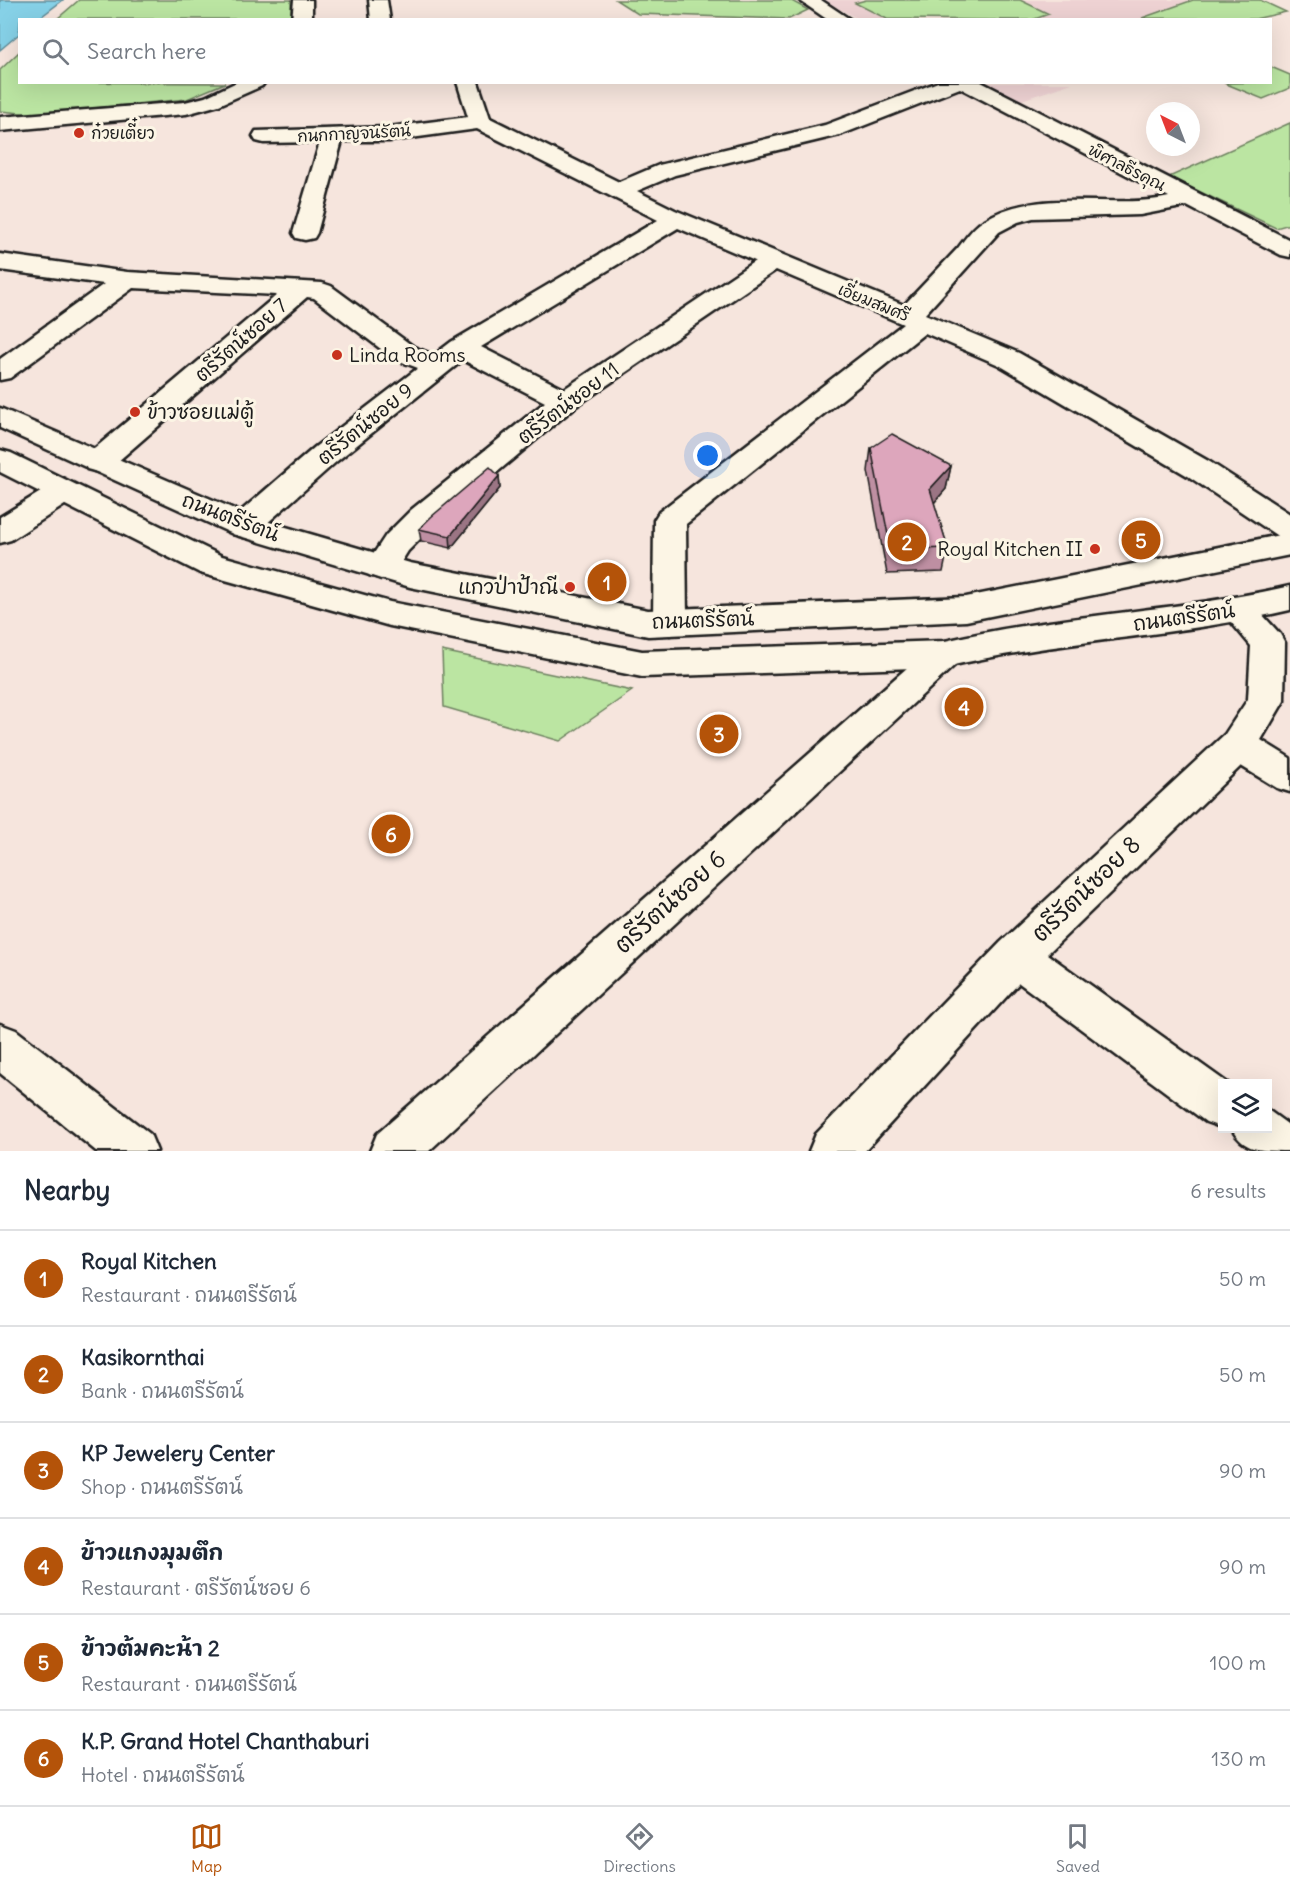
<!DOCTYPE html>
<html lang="en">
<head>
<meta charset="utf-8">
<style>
	:root { --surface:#fff; --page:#f6f6f7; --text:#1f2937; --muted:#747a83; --line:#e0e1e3; --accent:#b45309 }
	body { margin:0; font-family:Delius,"Playpen Sans Thai",sans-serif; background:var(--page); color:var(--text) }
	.controls { position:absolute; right:18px; bottom:18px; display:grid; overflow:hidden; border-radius:0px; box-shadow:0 6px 24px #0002 }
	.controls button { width:54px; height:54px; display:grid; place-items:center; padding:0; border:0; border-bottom:2px solid var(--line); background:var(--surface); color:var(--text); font:30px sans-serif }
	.compass { position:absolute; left:1146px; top:102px; width:54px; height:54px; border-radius:50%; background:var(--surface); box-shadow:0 6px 24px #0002; rotate:318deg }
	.you { position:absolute; left:708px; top:456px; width:21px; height:21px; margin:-15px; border:4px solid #fff; border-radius:50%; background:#1a73e8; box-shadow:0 0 0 9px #1a73e833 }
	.badge { display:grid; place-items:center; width:39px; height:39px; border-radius:50%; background:var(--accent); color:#fff; font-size:20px; font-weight:700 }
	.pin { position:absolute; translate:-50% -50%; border:3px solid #fff; box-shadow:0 2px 6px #0006 }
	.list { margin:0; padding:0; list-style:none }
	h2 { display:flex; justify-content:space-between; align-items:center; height:78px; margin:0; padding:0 24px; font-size:26px }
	h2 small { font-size:20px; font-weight:400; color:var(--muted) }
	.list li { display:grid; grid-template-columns:39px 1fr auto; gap:18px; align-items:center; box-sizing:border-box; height:96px; padding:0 24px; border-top:2px solid var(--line) }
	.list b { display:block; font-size:22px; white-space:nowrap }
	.list p { margin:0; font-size:20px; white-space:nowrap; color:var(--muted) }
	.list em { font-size:20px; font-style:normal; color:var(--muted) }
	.icon { flex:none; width:33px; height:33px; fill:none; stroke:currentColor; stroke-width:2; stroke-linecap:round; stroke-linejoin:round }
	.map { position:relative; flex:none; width:1290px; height:1151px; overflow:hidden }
	.search { position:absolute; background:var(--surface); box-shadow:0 6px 24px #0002; left:18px; right:18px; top:18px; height:66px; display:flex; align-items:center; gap:15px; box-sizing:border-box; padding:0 21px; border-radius:0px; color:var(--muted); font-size:22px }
	.sheet { height:654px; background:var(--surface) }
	nav { display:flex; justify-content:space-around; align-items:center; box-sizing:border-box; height:84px; border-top:2px solid var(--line); background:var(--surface); font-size:16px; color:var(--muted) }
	nav a { display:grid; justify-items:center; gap:3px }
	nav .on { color:var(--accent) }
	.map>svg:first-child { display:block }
	.built { fill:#eed2d3 }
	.green { fill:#bbe5a2; stroke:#6c805f; stroke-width:1.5 }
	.water { fill:#86d1e7; stroke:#5c8996; stroke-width:1.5 }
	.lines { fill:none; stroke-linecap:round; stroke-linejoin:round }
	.minor-casing { stroke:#1c1c1c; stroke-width:5 }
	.major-casing { stroke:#1c1c1c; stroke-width:5 }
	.minor { fill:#fcf5e5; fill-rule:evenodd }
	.major { fill:#fcf5e5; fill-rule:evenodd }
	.wall { fill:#be8fa2; stroke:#1c1c1c; stroke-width:1.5 }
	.shaded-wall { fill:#9b7484; stroke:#1c1c1c; stroke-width:1.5 }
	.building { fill:#dda6bc; stroke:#1c1c1c; stroke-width:1.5 }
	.poi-dot { fill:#c8321e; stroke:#fcf5e5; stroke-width:2 }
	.labels { text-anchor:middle; stroke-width:6; stroke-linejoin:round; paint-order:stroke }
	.far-poi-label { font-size:16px; fill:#1c1c1c; stroke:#fcf5e5; text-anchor:start }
	.far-street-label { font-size:16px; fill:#1c1c1c; stroke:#fcf5e5 }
	.street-label { font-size:20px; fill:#1c1c1c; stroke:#fcf5e5 }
	.poi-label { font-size:20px; fill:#1c1c1c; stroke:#fcf5e5; text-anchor:start }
	.near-street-label { font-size:24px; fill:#1c1c1c; stroke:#fcf5e5 }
</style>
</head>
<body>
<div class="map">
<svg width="1290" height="1151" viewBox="0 0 1290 1151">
	<rect width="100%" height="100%" fill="#f6e5dd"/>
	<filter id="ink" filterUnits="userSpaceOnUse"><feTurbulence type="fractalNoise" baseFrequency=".0167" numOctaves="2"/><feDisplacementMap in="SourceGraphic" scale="12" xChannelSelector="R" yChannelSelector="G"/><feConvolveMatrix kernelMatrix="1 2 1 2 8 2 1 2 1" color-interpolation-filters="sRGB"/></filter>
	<g filter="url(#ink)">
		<g class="built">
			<polygon points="823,0 1242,0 1255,20 860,20"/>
			<polygon points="979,83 1072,83 1016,102"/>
		</g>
		<g class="green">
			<polygon points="79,0 291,0 291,19 57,19"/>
			<polygon points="616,0 790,0 808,10 789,19 638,14"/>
			<polygon points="866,0 1020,0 1049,14 1032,20 887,19 855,3"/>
			<polygon points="1193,0 1260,0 1286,12 1255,19 1142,18"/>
			<polygon points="19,52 20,82 225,83 187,99 32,114 0,111 0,70"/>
			<polygon points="1271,67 1290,75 1290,88 1263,99 1224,83 1270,82"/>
			<polygon points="1290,123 1290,224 1276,228 1169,177"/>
			<polygon points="442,651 632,691 560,741 444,707"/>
		</g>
		<polygon class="water" points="0,0 63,0 38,19 20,20 19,34 0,50"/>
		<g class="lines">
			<defs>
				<g id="minor">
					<polygon points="294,0 312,0 312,20 292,20"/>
					<polygon points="369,0 387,0 390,20 371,20"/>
					<polygon points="799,0 821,0 851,20 828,20"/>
					<polygon points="237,82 265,82 262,86 219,105 186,114 0,131 0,117 185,102 205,97"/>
					<path d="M457 82H478L490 118 619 182 659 165 825 125 938 82H981L1290 240V257L1281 255 1187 206 1140 215 1033 218 1018 222 999 232 925 314 1019 353 1210 462 1290 514V540L1279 537 1188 476 999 365 925 333 686 524 687 622 682 631 670 635 658 631 653 622 654 520 659 512 903 324 776 270 575 407 433 526 408 551 393 575 381 579 369 575 365 567 386 535 411 510 545 402 463 360 337 461 255 534 244 537 233 534 228 526 233 518 315 447 418 368 394 359 314 298 307 297 109 469 98 472 87 469 83 462 87 455 277 295 133 288 10 378 0 380V359L104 284 0 270V254L127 272 322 283 331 286 414 347 434 355 451 342 658 220 477 129 389 141H342L317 233 314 238 305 240 296 238 293 233 320 142 264 143 256 141 253 136 256 131 389 127 468 117ZM960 88 1169 197C1109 210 1037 186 983 221 973 227 965 239 958 248 940 267 922 286 904 305L675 210 637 191 675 175 840 135ZM678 228 755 261 564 389 481 347Z"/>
					<polygon points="63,482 74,485 78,492 74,499 11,540 0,543 0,517 52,485"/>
					<polygon points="1238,598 1250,601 1280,634 1285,643 1284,701 1261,740 1290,758 1290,792 1277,788 1241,766 1047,954 1229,1084 1222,1084 1223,1128 1206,1122 1019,983 865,1151 809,1151 816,1134 1001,942 1225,734 1248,699 1251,646 1221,610 1226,601"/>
					<polygon points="945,641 957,645 962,654 957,663 429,1151 370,1151 377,1134 933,645"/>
					<polygon points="0,1024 16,1030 150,1134 157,1151 96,1151 0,1073"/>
					<path d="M1268 1110 1290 1126V1151C1259 1151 1244 1151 1231 1128H1268Z"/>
				</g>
				<g id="major">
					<polygon points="0,408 255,518 410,563 648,610 966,597 1290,533 1290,555 966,621 648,636 410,587 233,534 0,428"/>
					<path d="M0 450 11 453 222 556 390 602 642 651 945 641C1058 614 1176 612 1290 586V610C1176 637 1058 640 945 667L642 677 390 626 200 573 0 472Z"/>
				</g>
			</defs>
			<use href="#minor" class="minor-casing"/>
			<use href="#major" class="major-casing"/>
			<use href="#minor" class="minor"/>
			<use href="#major" class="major"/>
		</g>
		<g class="wall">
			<polygon points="871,448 951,466 946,489 934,503 948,548 943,572 887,574 868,471"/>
			<polygon points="499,476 500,488 451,548 421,541 419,529"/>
		</g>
		<g class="shaded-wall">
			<polygon points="951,466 946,489 925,513 930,489"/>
			<polygon points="499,476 500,488 451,548 450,536"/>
		</g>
		<g class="building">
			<polygon points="892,434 951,466 930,489 948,548 891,550 871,448"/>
			<polygon points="490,467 499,476 450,536 419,529 431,517"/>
		</g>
	</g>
	<g class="poi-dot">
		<circle cx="79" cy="133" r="6"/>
		<circle cx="337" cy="355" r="6"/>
		<circle cx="135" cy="412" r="6"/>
		<circle cx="1095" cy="549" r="6"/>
		<circle cx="570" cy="587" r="6"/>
	</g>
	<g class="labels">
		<g class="far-poi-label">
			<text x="91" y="139">ก๋วยเตี๋ยว</text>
		</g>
		<g class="far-street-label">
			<text transform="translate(354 133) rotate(-3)" y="6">กนกกาญจนรัตน์</text>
			<text transform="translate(1127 167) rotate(27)" y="6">พิศาลธีรคุณ</text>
			<text transform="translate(874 302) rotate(22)" y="6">เอี่ยมสมศรี</text>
		</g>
		<g class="street-label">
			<text transform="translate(241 340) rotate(-41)" y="7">ตรีรัตน์ซอย 7</text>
			<text transform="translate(568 403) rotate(-37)" y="7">ตรีรัตน์ซอย 11</text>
			<text transform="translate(365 424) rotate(-39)" y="7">ตรีรัตน์ซอย 9</text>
			<text transform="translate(231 517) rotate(21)" y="7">ถนนตรีรัตน์</text>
			<text transform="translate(1184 617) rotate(-8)" y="7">ถนนตรีรัตน์</text>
			<text transform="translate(703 620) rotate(-2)" y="7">ถนนตรีรัตน์</text>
		</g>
		<g class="poi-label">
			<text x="349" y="362">Linda Rooms</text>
			<text x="147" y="419">ข้าวซอยแม่ตู้</text>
			<text x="1083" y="556" text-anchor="end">Royal Kitchen II</text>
			<text x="558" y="594" text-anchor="end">แกวป่าป้าณี</text>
		</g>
		<g class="near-street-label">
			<text transform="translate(1086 889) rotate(-44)" y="8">ตรีรัตน์ซอย 8</text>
			<text transform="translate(670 902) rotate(-42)" y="8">ตรีรัตน์ซอย 6</text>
		</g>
	</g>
</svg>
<div class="controls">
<button><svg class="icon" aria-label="layers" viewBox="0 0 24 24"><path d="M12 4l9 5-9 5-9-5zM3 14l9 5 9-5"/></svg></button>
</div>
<svg class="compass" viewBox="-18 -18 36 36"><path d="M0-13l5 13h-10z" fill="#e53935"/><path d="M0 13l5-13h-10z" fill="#747a83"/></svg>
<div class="you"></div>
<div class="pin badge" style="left:607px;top:582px">1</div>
<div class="pin badge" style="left:907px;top:542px">2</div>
<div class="pin badge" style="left:719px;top:734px">3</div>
<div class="pin badge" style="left:964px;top:707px">4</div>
<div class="pin badge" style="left:1141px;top:540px">5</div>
<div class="pin badge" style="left:391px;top:834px">6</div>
<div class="search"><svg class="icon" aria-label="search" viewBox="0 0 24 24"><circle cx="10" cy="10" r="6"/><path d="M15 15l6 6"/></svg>Search here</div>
</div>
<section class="sheet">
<h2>Nearby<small>6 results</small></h2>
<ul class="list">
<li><span class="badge">1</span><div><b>Royal Kitchen</b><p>Restaurant · ถนนตรีรัตน์</p></div><em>50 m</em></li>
<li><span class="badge">2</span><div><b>Kasikornthai</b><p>Bank · ถนนตรีรัตน์</p></div><em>50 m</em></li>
<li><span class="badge">3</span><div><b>KP Jewelery Center</b><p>Shop · ถนนตรีรัตน์</p></div><em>90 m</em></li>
<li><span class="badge">4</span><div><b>ข้าวแกงมุมตึก</b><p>Restaurant · ตรีรัตน์ซอย 6</p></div><em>90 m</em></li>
<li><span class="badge">5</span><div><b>ข้าวต้มคะน้า 2</b><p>Restaurant · ถนนตรีรัตน์</p></div><em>100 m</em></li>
<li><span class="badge">6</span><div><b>K.P. Grand Hotel Chanthaburi</b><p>Hotel · ถนนตรีรัตน์</p></div><em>130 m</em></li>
</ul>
</section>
<nav>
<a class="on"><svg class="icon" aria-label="map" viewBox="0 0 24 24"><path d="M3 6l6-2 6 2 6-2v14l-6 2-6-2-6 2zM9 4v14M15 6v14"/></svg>Map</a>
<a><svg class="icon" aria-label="directions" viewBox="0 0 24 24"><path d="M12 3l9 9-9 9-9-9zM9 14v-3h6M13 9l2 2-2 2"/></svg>Directions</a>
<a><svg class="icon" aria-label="saved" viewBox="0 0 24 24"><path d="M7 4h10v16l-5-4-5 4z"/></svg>Saved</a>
</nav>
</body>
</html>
